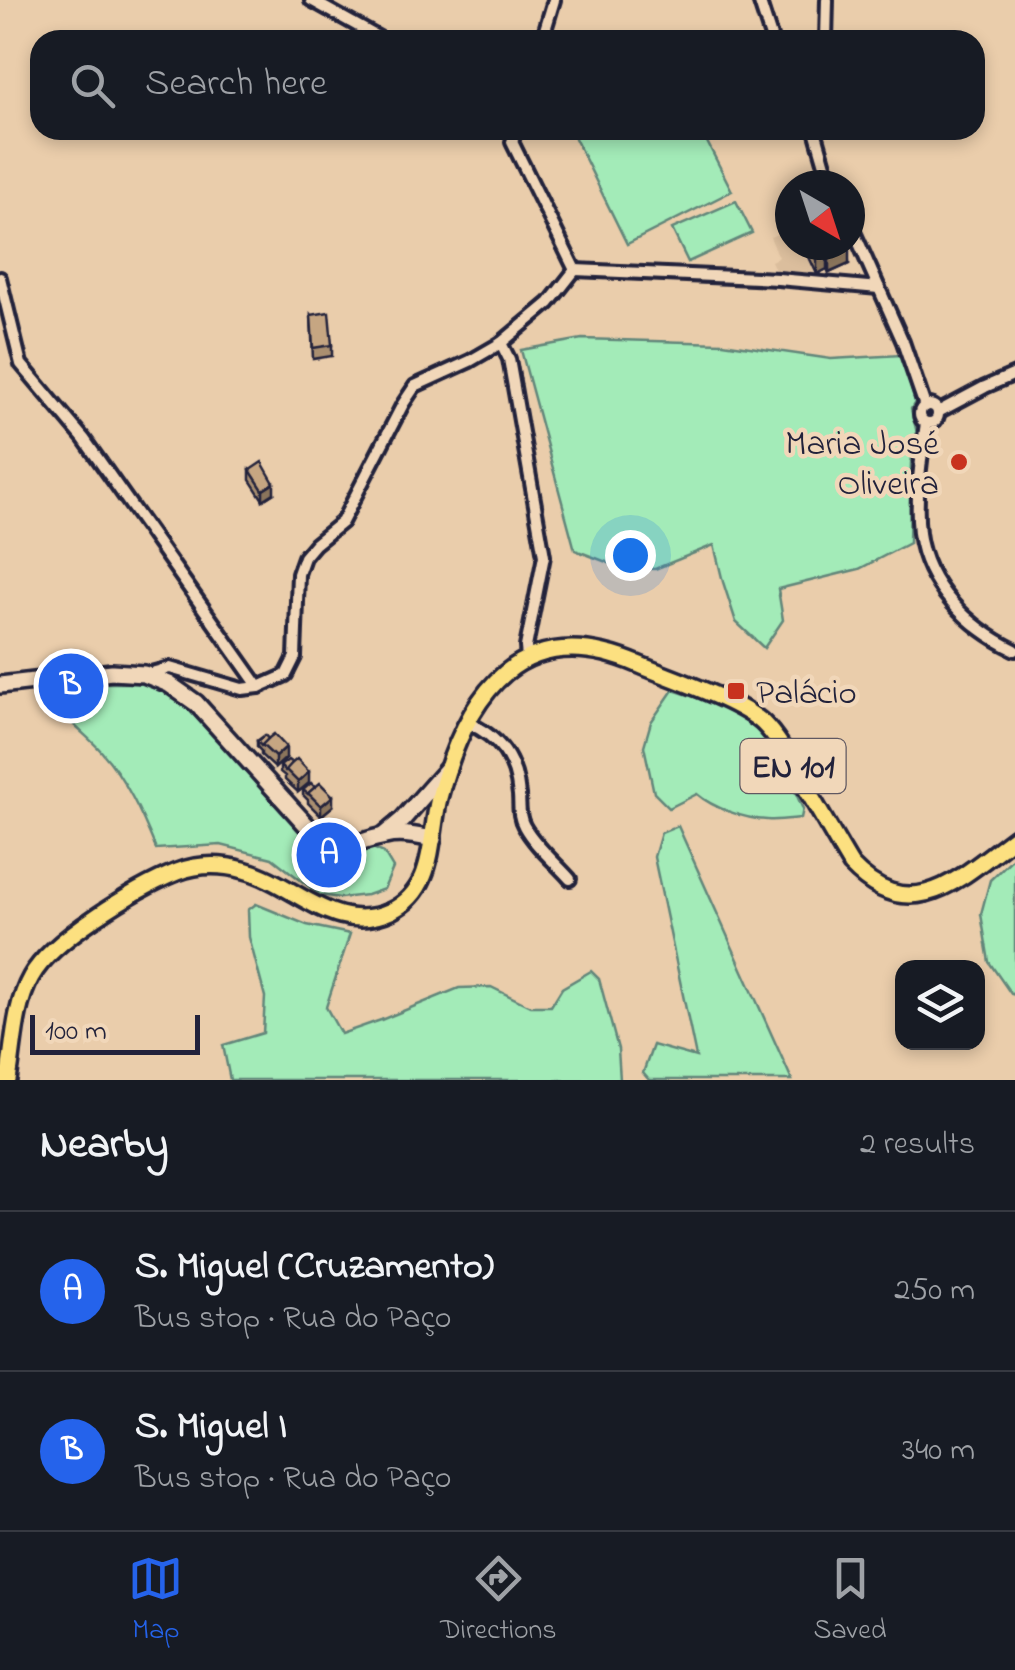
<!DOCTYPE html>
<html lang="en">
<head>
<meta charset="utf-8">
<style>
	:root { --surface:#171b24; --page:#242831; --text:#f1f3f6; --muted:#9ea1a6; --line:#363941; --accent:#2563eb }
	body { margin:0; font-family:"Indie Flower",sans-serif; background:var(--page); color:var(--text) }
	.controls { position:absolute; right:30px; bottom:30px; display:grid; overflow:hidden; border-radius:20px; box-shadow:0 5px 15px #0003 }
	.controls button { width:90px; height:90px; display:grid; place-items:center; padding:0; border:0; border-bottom:2px solid var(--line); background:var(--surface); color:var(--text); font:50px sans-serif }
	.compass { position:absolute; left:775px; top:170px; width:90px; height:90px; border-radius:50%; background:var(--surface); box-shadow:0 5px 15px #0003; rotate:141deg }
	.scale { position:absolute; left:30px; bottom:25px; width:170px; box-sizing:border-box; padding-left:10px; border:5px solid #22223b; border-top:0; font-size:28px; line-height:35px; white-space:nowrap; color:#22223b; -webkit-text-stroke:8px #f1d7b9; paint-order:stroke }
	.you { position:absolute; left:630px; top:555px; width:35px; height:35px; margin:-25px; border:8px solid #fff; border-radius:50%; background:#1a73e8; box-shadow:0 0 0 15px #1a73e833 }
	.badge { display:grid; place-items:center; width:65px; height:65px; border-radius:50%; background:var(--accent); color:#fff; font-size:32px; font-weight:700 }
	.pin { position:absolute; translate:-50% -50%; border:5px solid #fff; box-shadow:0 2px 10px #0006 }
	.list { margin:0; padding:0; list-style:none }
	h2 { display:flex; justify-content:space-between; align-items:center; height:130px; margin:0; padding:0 40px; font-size:42px }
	h2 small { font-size:32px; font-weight:400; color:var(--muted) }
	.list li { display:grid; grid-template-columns:65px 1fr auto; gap:30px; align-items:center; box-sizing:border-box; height:160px; padding:0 40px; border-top:2px solid var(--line) }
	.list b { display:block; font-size:38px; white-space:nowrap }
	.list p { margin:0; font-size:32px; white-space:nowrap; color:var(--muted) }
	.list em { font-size:32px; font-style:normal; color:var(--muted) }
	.icon { flex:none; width:55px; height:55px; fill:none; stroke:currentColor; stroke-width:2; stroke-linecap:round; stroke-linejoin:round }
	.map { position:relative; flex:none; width:1015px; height:1080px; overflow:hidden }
	.search { position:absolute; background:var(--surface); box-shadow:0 5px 15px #0003; left:30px; right:30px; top:30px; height:110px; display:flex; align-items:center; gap:25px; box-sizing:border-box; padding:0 35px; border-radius:30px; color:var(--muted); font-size:38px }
	.sheet { height:450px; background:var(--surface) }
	nav { display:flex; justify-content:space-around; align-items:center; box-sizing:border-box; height:140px; border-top:2px solid var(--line); background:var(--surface); font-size:28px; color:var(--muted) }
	nav a { display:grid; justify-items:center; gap:5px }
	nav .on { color:var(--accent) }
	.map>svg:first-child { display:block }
	.built { fill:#dbbe9d }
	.green { fill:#a3ebb8; stroke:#62867a; stroke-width:2.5 }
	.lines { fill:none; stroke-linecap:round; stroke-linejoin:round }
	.street-casing { stroke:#22223b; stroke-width:18 }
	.secondary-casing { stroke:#22223b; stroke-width:22 }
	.primary-casing { stroke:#22223b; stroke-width:22 }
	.street { stroke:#f1d7b9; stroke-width:10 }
	.secondary { stroke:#f1d7b9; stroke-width:15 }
	.primary { stroke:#fce080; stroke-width:15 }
	.wall { fill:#aa8f70; stroke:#22223b; stroke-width:2.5 }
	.shaded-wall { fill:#8b745b; stroke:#22223b; stroke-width:2.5 }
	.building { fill:#c6a682; stroke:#22223b; stroke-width:2.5 }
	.poi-dot { fill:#c8321e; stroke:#f1d7b9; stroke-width:4 }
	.labels { text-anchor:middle; stroke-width:9; stroke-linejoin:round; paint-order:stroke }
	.shield { fill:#f1d7b9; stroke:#605861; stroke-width:2.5 }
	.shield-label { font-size:32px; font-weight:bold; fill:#22223b }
	.poi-label { font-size:35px; fill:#22223b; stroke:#f1d7b9; text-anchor:end }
</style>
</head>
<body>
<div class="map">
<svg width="1015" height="1080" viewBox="0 0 1015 1080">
	<rect width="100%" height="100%" fill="#eacdab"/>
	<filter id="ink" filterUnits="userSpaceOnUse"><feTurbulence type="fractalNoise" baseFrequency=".01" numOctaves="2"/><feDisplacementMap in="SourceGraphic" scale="20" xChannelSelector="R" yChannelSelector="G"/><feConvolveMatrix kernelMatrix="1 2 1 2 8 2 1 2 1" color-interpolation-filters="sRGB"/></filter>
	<g filter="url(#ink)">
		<polygon class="built" points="782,232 790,247 809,245 813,253 807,256 816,276 811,279 778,276 771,261 779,257 770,237"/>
		<g class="green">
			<polygon points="571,130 701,130 732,191 627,244"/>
			<polygon points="736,201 752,233 688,262 672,229"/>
			<polygon points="582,339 723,343 831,359 901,355 915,402 911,409 917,433 911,463 909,543 859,569 778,589 783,620 764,648 736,622 723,582 714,545 655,569 622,568 575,550 521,350"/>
			<path d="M92 683H142L175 695 203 721 293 823 318 847 346 857 371 847 384 853 393 868 384 889 367 895 340 898 320 895 272 858 221 845 156 849C142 815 126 779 101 751 92 741 81 732 72 723L76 705Z"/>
			<path d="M673 690C712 702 751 715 774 751 786 768 794 790 803 809L801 818C790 819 778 821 767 820 745 819 713 808 697 794L669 808 654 793 644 746 651 722Z"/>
			<polygon points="678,826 792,1080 649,1080 643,1073 653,1045 696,1057 654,857 661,833"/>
			<polygon points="1015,856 1015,995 1011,994 989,962 981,914 990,880"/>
			<polygon points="256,904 307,925 350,934 326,1007 341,1034 381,1020 459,988 491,987 530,1006 551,1006 562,988 591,971 599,979 618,1049 620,1080 230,1080 223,1045 263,1033 265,997 249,937 248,910"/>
		</g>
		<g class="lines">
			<defs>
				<g id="street">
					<polyline points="311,0 383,40"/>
					<polyline points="759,0 772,40"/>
					<polyline points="542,40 554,0"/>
					<polyline points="826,40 827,0"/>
					<polyline points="815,130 825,165 834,185"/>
					<polyline points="850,223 903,342 925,406"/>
					<polyline points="575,270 778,279 879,288"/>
					<polyline points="0,278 21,364 84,439 259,687"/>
					<polyline points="501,343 509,359 544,556 526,647 527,658"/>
					<circle cx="929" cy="414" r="9"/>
					<polyline points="938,412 985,387 1015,374"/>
					<path d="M926 423C921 458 915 498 919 533 926 586 969 628 1015 650"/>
					<polyline points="147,674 170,668 242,689 259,687 286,675 295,657 298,574 304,557 315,544 342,522 403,404 415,386 470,361 501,343 549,303 575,270 512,142 516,130"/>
					<path d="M468 723C500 737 516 760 519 795 520 806 518 816 524 826 535 846 555 862 570 879"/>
				</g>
				<g id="secondary">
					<path d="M0 685 112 672 144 674 169 684 196 703 311 830C344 857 351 842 385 836 401 832 417 836 433 839"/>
					<polyline points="383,836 402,820 448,768"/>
				</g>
				<path id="primary" d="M8 1080C14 1047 14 1007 31 977 51 940 137 888 177 872 198 864 222 864 244 870 295 883 335 937 391 911 436 889 429 839 439 798 467 692 522 614 640 665 673 679 738 700 763 723 779 739 790 761 801 780 818 808 834 837 851 865 912 929 961 877 1015 837"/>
			</defs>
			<use href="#street" class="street-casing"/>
			<use href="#secondary" class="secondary-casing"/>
			<use href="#primary" class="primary-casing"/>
			<use href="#street" class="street"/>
			<use href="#secondary" class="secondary"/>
			<use href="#primary" class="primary"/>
		</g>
		<g class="wall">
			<polygon points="809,245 848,245 849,264 829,273 827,269 817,274 809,257"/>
			<polygon points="311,315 332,345 332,356 313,359"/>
			<polygon points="250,470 274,493 263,500 250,480"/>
			<polygon points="257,741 286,758 275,768 261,755 261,751 257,747"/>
			<polygon points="280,766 309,783 298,792 285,780 285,776 280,772"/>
			<polygon points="303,790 333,806 321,816 308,803 308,800 303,795"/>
		</g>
		<g class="shaded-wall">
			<polygon points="849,248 849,264 829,273 829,257"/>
			<polygon points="827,254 827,269 817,274 817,258"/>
			<polygon points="274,483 274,493 263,500 263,490"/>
			<polygon points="286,747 286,758 275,768 275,757"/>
			<polygon points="309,772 309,783 298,792 298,782"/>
			<polygon points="333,796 333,806 321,816 321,806"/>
		</g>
		<g class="building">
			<polygon points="811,245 848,245 849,248 829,257 827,254 817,258"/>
			<polygon points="329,312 332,345 313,348 311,315"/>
			<polygon points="262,462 274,483 263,490 250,470"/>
			<polygon points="274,734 286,747 275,757 261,744"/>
			<polygon points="265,735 268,739 261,746 257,741"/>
			<polygon points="297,759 309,772 298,782 285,769"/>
			<polygon points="288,760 292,763 285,771 280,766"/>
			<polygon points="311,783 315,787 308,794 303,790"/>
			<polygon points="320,783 333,796 321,806 308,793"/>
		</g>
	</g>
	<g class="poi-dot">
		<circle cx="959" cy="462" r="10"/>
		<rect x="726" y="681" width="20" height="20" rx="5"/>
	</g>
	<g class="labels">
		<rect class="shield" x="740.5" y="739" width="105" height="54" rx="8"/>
		<g class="shield-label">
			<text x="793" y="777">EN 101</text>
		</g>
		<g class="poi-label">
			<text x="939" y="454">Maria José<tspan x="939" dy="40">Oliveira</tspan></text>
			<text x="756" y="703" text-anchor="start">Palácio</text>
		</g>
	</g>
</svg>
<div class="controls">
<button><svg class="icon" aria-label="layers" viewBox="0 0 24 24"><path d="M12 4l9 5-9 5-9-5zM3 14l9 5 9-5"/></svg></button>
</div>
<svg class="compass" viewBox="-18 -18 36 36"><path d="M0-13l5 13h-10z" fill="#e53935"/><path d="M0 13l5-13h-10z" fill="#9ea1a6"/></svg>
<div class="scale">100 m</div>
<div class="you"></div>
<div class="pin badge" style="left:329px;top:855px">A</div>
<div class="pin badge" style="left:71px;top:686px">B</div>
<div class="search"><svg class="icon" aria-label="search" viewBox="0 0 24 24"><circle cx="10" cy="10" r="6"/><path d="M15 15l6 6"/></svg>Search here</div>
</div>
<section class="sheet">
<h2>Nearby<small>2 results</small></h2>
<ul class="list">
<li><span class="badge">A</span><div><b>S. Miguel (Cruzamento)</b><p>Bus stop · Rua do Paço</p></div><em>250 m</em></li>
<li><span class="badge">B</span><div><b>S. Miguel I</b><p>Bus stop · Rua do Paço</p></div><em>340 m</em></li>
</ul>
</section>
<nav>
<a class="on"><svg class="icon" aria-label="map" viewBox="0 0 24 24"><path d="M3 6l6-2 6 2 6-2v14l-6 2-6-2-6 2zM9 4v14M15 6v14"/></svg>Map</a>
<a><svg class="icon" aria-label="directions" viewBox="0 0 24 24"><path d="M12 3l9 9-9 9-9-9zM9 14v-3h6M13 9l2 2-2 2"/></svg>Directions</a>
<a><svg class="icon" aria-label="saved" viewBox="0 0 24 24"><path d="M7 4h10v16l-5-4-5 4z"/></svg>Saved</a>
</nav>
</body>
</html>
